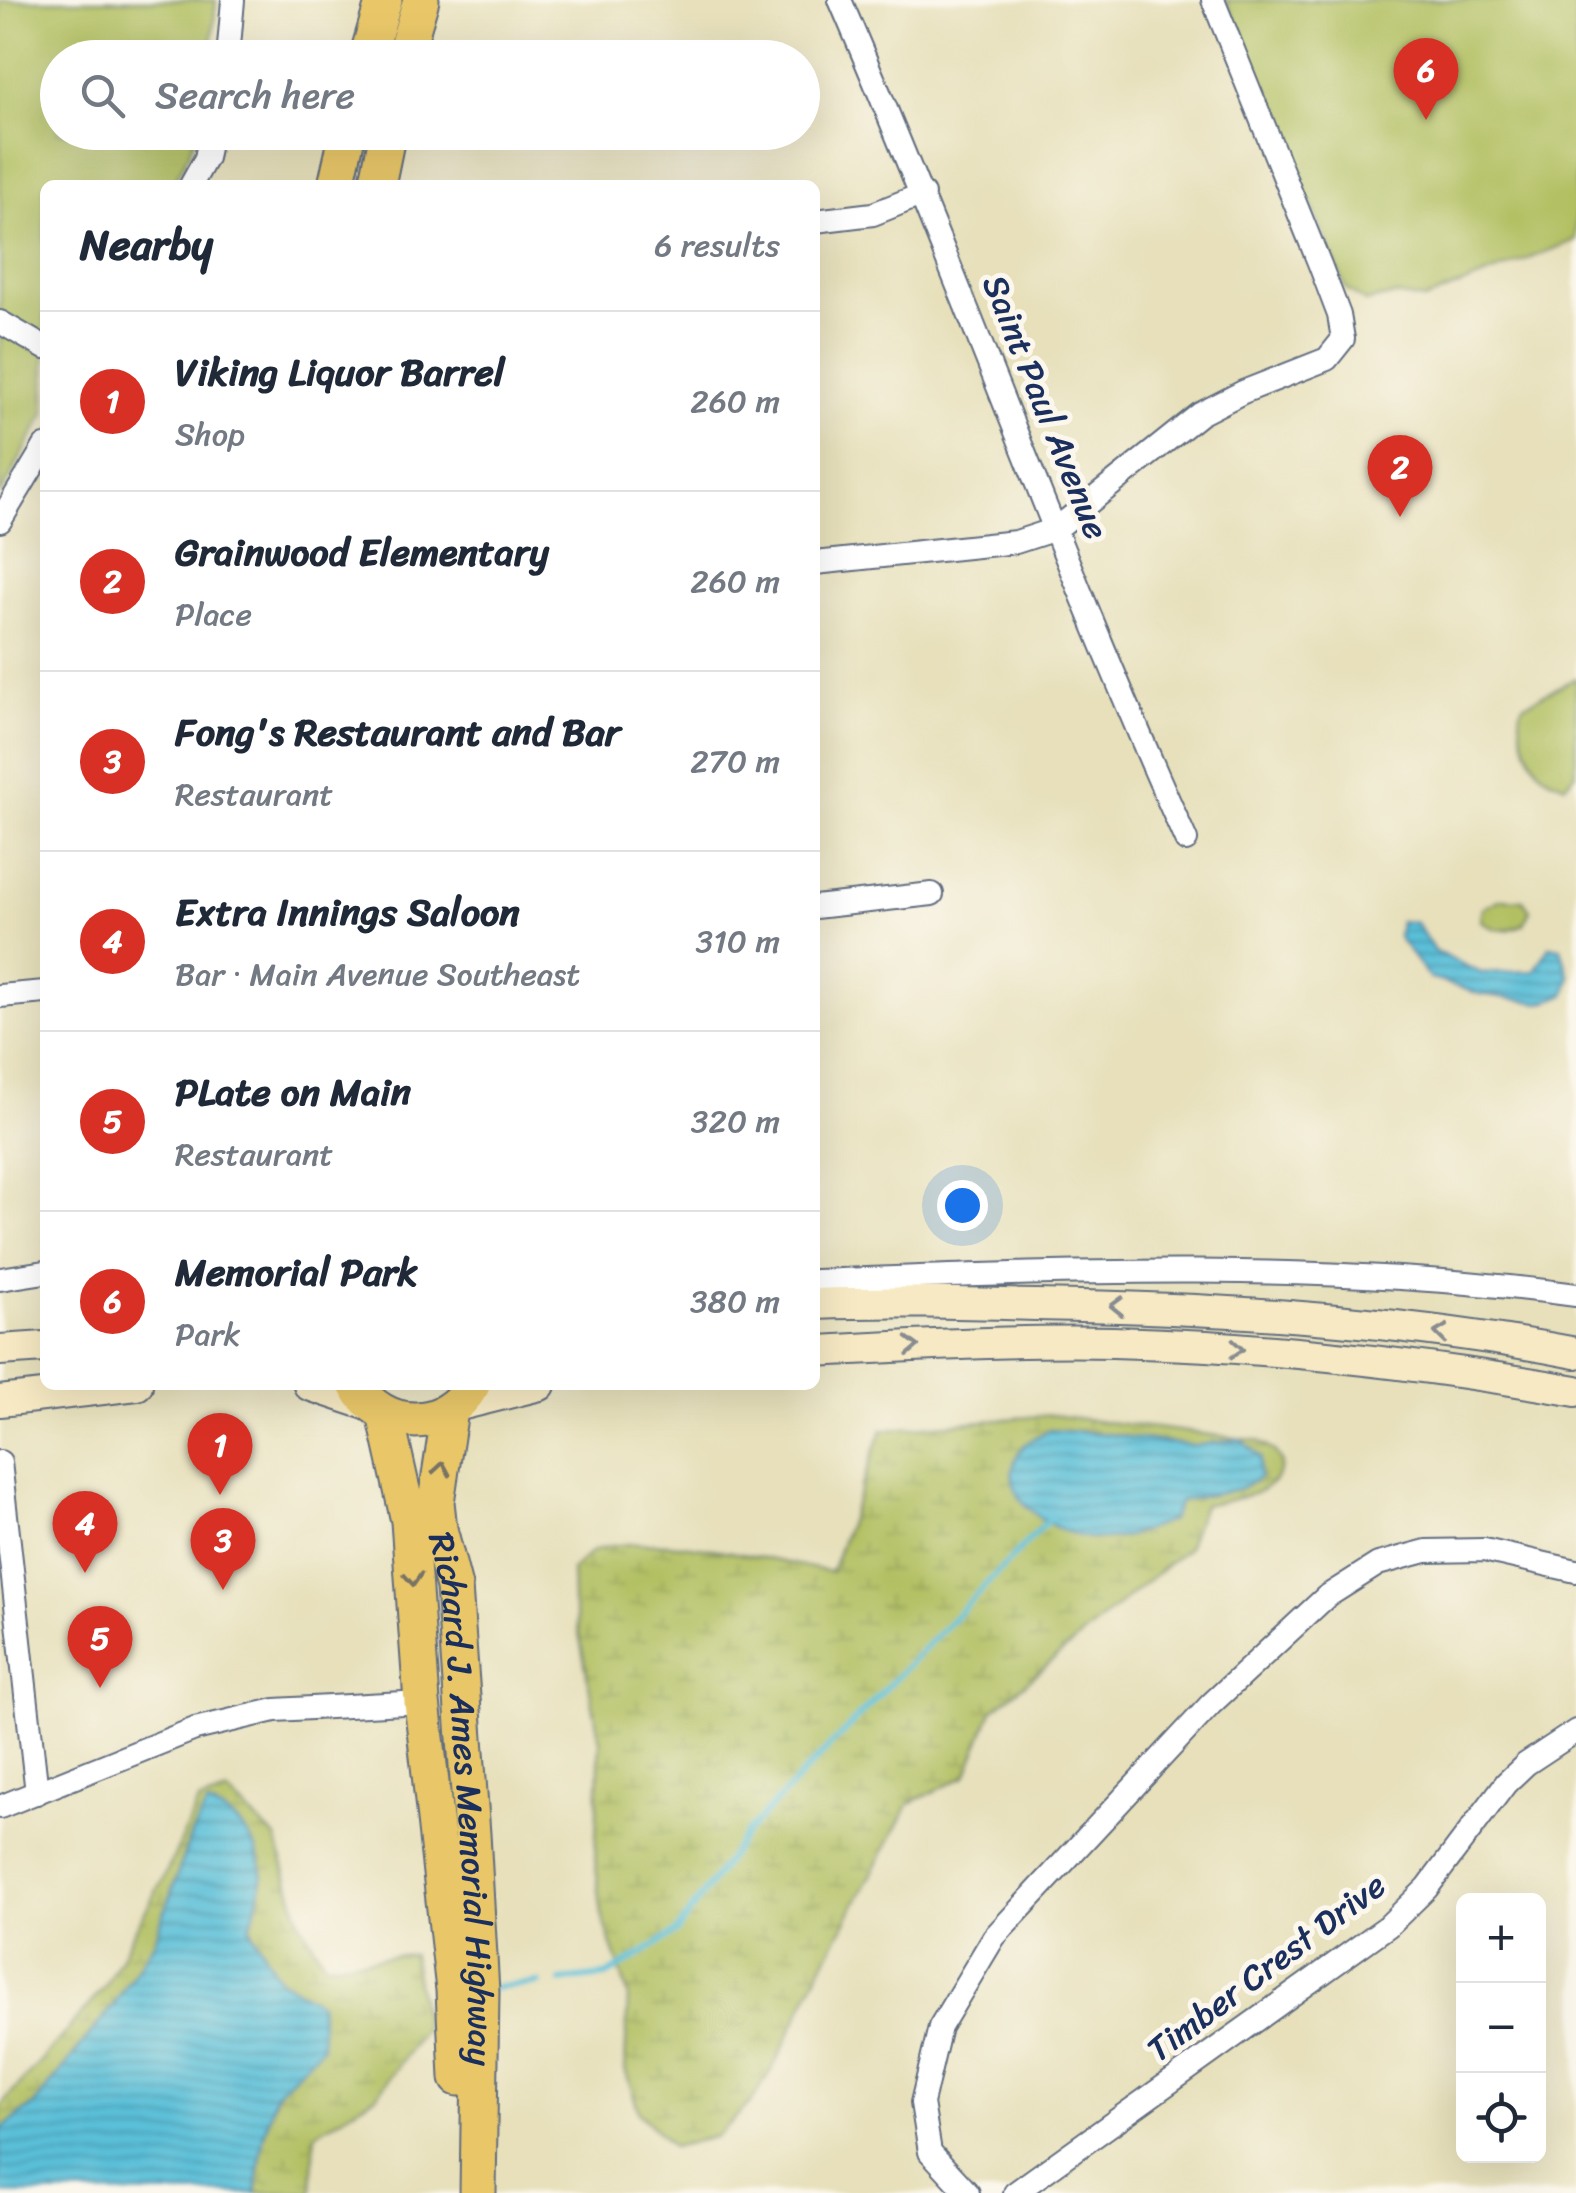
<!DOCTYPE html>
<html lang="en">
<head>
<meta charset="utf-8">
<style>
	:root { --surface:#fff; --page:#f2f2f3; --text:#1f2937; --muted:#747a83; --line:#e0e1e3; --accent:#d93025 }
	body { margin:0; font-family:Sriracha,sans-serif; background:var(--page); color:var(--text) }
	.controls { position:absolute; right:30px; bottom:30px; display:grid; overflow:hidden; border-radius:15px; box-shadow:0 10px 40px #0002 }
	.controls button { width:90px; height:90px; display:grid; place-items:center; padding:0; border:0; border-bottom:2px solid var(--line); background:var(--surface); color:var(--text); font:50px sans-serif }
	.you { position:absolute; left:962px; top:1205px; width:35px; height:35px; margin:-25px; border:8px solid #fff; border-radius:50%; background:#1a73e8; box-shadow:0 0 0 15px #1a73e833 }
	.badge { display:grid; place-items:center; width:65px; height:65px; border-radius:50%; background:var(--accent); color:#fff; font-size:32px; font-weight:700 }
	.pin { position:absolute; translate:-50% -82px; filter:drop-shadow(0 2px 5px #0008) }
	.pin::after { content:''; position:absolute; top:52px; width:35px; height:30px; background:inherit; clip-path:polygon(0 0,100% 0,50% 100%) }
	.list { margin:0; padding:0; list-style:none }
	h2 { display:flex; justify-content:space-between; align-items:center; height:130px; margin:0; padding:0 40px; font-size:42px }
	h2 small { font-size:32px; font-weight:400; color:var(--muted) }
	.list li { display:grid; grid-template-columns:65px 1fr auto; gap:30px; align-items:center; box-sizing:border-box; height:180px; padding:0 40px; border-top:2px solid var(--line) }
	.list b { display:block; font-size:38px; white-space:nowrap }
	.list p { margin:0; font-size:32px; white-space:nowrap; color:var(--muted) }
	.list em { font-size:32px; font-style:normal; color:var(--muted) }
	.icon { flex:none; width:55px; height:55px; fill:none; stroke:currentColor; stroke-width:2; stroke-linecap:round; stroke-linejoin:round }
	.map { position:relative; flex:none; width:1576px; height:2193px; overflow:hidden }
	.search { position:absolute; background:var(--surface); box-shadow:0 10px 40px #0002; left:40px; top:40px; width:780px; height:110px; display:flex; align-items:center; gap:25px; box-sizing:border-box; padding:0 35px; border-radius:55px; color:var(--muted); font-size:38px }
	.panel { position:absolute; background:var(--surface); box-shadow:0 10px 40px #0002; left:40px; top:180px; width:780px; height:1210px; border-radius:15px }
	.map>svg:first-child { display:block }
	.green { fill:#b2c062; stroke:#667860; stroke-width:2.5 }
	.wetland { fill:url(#wetland-marsh); stroke:#667860; stroke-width:2.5; fill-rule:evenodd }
	.water { fill:url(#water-rules); stroke:#3a779b; stroke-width:2.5 }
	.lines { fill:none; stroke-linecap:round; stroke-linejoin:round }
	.stream { stroke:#5abfd8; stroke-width:6 }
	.minor-casing { stroke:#626d7f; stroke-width:26 }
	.secondary-casing { stroke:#626d7f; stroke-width:34 }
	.primary-casing { stroke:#626d7f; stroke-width:39 }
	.minor { stroke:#fff; stroke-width:22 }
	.secondary { stroke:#f6e9c3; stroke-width:30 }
	.primary { stroke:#e9c769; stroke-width:35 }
	.oneway { stroke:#888c90 }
	.oneway2 { stroke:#787363 }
	.labels { text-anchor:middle; stroke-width:10; stroke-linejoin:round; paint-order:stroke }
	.street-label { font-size:35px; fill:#1b2f5e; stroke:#fbf7ec }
</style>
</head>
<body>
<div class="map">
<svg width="1576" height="2193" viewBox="0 0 1576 2193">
	<defs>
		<pattern id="wetland-marsh" width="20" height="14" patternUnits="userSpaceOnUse" patternTransform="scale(2.5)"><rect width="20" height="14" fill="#b2c062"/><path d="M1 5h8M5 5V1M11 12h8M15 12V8" fill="none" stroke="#98a558"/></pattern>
		<pattern id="water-rules" width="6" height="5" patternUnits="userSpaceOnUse" patternTransform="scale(2.5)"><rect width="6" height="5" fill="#5abfd8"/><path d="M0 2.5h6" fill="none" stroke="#4a9cb2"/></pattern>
	</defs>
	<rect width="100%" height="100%" fill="#fbf7ec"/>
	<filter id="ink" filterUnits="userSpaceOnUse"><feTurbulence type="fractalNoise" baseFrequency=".01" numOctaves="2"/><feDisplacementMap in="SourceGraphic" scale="20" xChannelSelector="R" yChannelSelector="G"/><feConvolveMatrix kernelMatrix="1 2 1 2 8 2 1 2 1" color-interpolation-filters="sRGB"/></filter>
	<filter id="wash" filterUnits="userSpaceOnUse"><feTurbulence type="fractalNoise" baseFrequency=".0048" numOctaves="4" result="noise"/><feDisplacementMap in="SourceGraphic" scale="40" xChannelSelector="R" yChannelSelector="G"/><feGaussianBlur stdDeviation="2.25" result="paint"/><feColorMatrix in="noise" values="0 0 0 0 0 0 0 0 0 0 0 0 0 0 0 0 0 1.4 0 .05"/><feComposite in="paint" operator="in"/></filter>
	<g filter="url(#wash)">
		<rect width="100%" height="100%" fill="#e7e0bb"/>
		<g class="green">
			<polygon points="0,0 216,0 211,57 58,58 58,132 196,133 189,154 172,185 45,185 45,413 0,496"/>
			<polygon points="1226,0 1576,0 1576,240 1424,300 1395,295 1365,302 1346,289"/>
			<path d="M1576 678V774L1565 785C1559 782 1548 779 1543 774 1528 759 1514 723 1523 705Z"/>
			<path d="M1501 899 1523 900 1530 910 1524 924C1506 932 1496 933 1481 920L1483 908Z"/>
		</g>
		<g class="wetland">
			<path d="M1052 1415 1259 1441 1275 1452 1282 1463C1276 1498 1231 1499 1203 1505L1187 1548 992 1711 966 1776 910 1803 821 1968 776 2062 752 2101 717 2136 672 2147 639 2112 625 2069 628 1994 602 1915 595 1858 600 1741 573 1603 572 1570C580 1563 587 1553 596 1550 655 1530 769 1560 831 1572L882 1430ZM1049 1430 1098 1433 1193 1446 1241 1439 1259 1478 1239 1489 1180 1501 1170 1520C1123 1540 1111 1541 1061 1530Z"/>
			<path d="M228 1793 276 1838 300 1922 325 1964 412 1954 425 2028 377 2095 315 2134 312 2193H256L263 2138 277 2093 321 2047 320 2003 279 1979 250 1927C254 1911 264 1887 262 1871 258 1839 236 1815 207 1805L191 1835 154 1943 113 2006 35 2104 0 2130V2107L104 1988 171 1863 198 1802Z"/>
		</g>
		<g class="water">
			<polygon points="1400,921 1416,923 1434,951 1481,973 1535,971 1549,946 1561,948 1570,978 1565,995 1541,1003 1480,994 1429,978 1398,937"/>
			<path d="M1049 1430 1098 1433 1193 1446 1241 1439 1260 1457 1259 1478 1239 1489 1180 1501 1171 1520C1149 1529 1127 1539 1103 1539 1060 1540 985 1496 1023 1447 1028 1440 1040 1435 1049 1430Z"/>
			<path d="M207 1805C236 1815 258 1839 262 1871 264 1887 254 1911 250 1928L279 1979 320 2003 322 2047 276 2093 263 2138 256 2193H0V2130L35 2104 113 2006 154 1943 191 1835Z"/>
		</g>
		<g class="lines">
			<g class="stream">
				<polyline points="561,1981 606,1976 676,1932 747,1832 1051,1517"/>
				<polyline points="493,1988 539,1983"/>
			</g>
		</g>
	</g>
	<g filter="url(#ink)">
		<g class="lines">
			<defs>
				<g id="minor">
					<path d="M840 0C960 278 1062 564 1186 840"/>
					<polyline points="228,58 233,0"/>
					<polyline points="191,185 206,158 211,132"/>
					<polyline points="815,221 873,214 923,194"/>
					<polyline points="0,322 45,348"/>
					<polyline points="0,521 45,446"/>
					<polyline points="815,563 1016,542 1056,529 1200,414 1243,392 1327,359 1343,339 1339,315 1320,265 1213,0"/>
					<polyline points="815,907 932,894"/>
					<polyline points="0,996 45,992"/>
					<polyline points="0,1279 45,1272"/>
					<path d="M815 1281C1069 1271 1324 1261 1576 1295"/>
					<polyline points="0,1462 37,1793"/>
					<polyline points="0,1807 195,1729 275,1710 422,1702"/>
					<polyline points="968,2193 930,2152 922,2103 940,2027 994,1937 1211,1704 1326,1597 1378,1564 1426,1551 1484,1550 1576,1571"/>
					<polyline points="1015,2193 1388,1926 1427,1888 1506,1783 1526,1764 1576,1731"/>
				</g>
				<g id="secondary">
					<path d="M815 1304C889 1301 962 1303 1036 1305 1217 1308 1399 1319 1576 1353"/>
					<polyline points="0,1350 45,1347"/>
					<path d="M815 1351C914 1346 1014 1340 1113 1342 1267 1346 1424 1364 1576 1391"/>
					<polyline points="309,1385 372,1406"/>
					<polyline points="0,1401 137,1385"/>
					<polyline points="456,1406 540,1385"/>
				</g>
				<g id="primary">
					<polyline points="367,58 384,0"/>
					<polyline points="404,58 421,0"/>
					<polyline points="336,185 348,132"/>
					<polyline points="377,185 388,132"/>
					<path d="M356 1385C383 1431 445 1432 472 1385"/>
					<path id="s1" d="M450 1410 436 1502 439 1529 454 1587 472 1834 481 1992 478 2193"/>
					<polyline points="385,1414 409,1521 422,1702 454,1990 458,2078"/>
				</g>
			</defs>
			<use href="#minor" class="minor-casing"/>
			<use href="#secondary" class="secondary-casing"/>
			<use href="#primary" class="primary-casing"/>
			<use href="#minor" class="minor"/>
			<use href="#secondary" class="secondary"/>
			<use href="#primary" class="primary"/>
		</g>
		<defs><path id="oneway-chevron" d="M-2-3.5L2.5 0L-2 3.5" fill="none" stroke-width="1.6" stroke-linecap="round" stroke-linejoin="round" transform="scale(2.5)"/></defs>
		<g class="oneway">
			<use href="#oneway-chevron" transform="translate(1117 1306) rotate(-179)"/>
			<use href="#oneway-chevron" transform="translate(1441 1333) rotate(-173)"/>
			<use href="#oneway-chevron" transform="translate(912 1346) rotate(-2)"/>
			<use href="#oneway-chevron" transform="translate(1237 1349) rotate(4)"/>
		</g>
		<g class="oneway2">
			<use href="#oneway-chevron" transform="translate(442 1469) rotate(-80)"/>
			<use href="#oneway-chevron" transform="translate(413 1579) rotate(86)"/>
		</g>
	</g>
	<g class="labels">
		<g class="street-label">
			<text transform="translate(1046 407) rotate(68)" y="12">Saint Paul Avenue</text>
			<text dy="12" stroke="none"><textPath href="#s1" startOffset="392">Richard J. Ames Memorial Highway</textPath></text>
			<text transform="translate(1266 1967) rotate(-37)" y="12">Timber Crest Drive</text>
		</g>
	</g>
</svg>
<div class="controls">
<button>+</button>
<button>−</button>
<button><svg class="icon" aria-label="locate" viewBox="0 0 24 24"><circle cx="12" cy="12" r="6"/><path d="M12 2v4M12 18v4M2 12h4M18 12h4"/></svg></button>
</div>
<div class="you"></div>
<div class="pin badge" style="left:220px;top:1495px">1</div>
<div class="pin badge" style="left:1400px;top:517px">2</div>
<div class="pin badge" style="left:223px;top:1590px">3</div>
<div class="pin badge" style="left:85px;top:1573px">4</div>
<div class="pin badge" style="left:100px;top:1688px">5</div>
<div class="pin badge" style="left:1426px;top:120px">6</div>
<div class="search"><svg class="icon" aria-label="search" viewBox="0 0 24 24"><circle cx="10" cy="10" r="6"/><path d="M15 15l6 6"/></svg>Search here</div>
<section class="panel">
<h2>Nearby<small>6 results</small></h2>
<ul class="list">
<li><span class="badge">1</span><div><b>Viking Liquor Barrel</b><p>Shop</p></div><em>260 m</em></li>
<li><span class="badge">2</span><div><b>Grainwood Elementary</b><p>Place</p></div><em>260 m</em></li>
<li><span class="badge">3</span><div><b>Fong's Restaurant and Bar</b><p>Restaurant</p></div><em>270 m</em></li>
<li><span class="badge">4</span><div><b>Extra Innings Saloon</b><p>Bar · Main Avenue Southeast</p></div><em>310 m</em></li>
<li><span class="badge">5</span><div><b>PLate on Main</b><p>Restaurant</p></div><em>320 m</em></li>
<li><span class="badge">6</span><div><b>Memorial Park</b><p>Park</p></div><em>380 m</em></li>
</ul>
</section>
</div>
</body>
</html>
